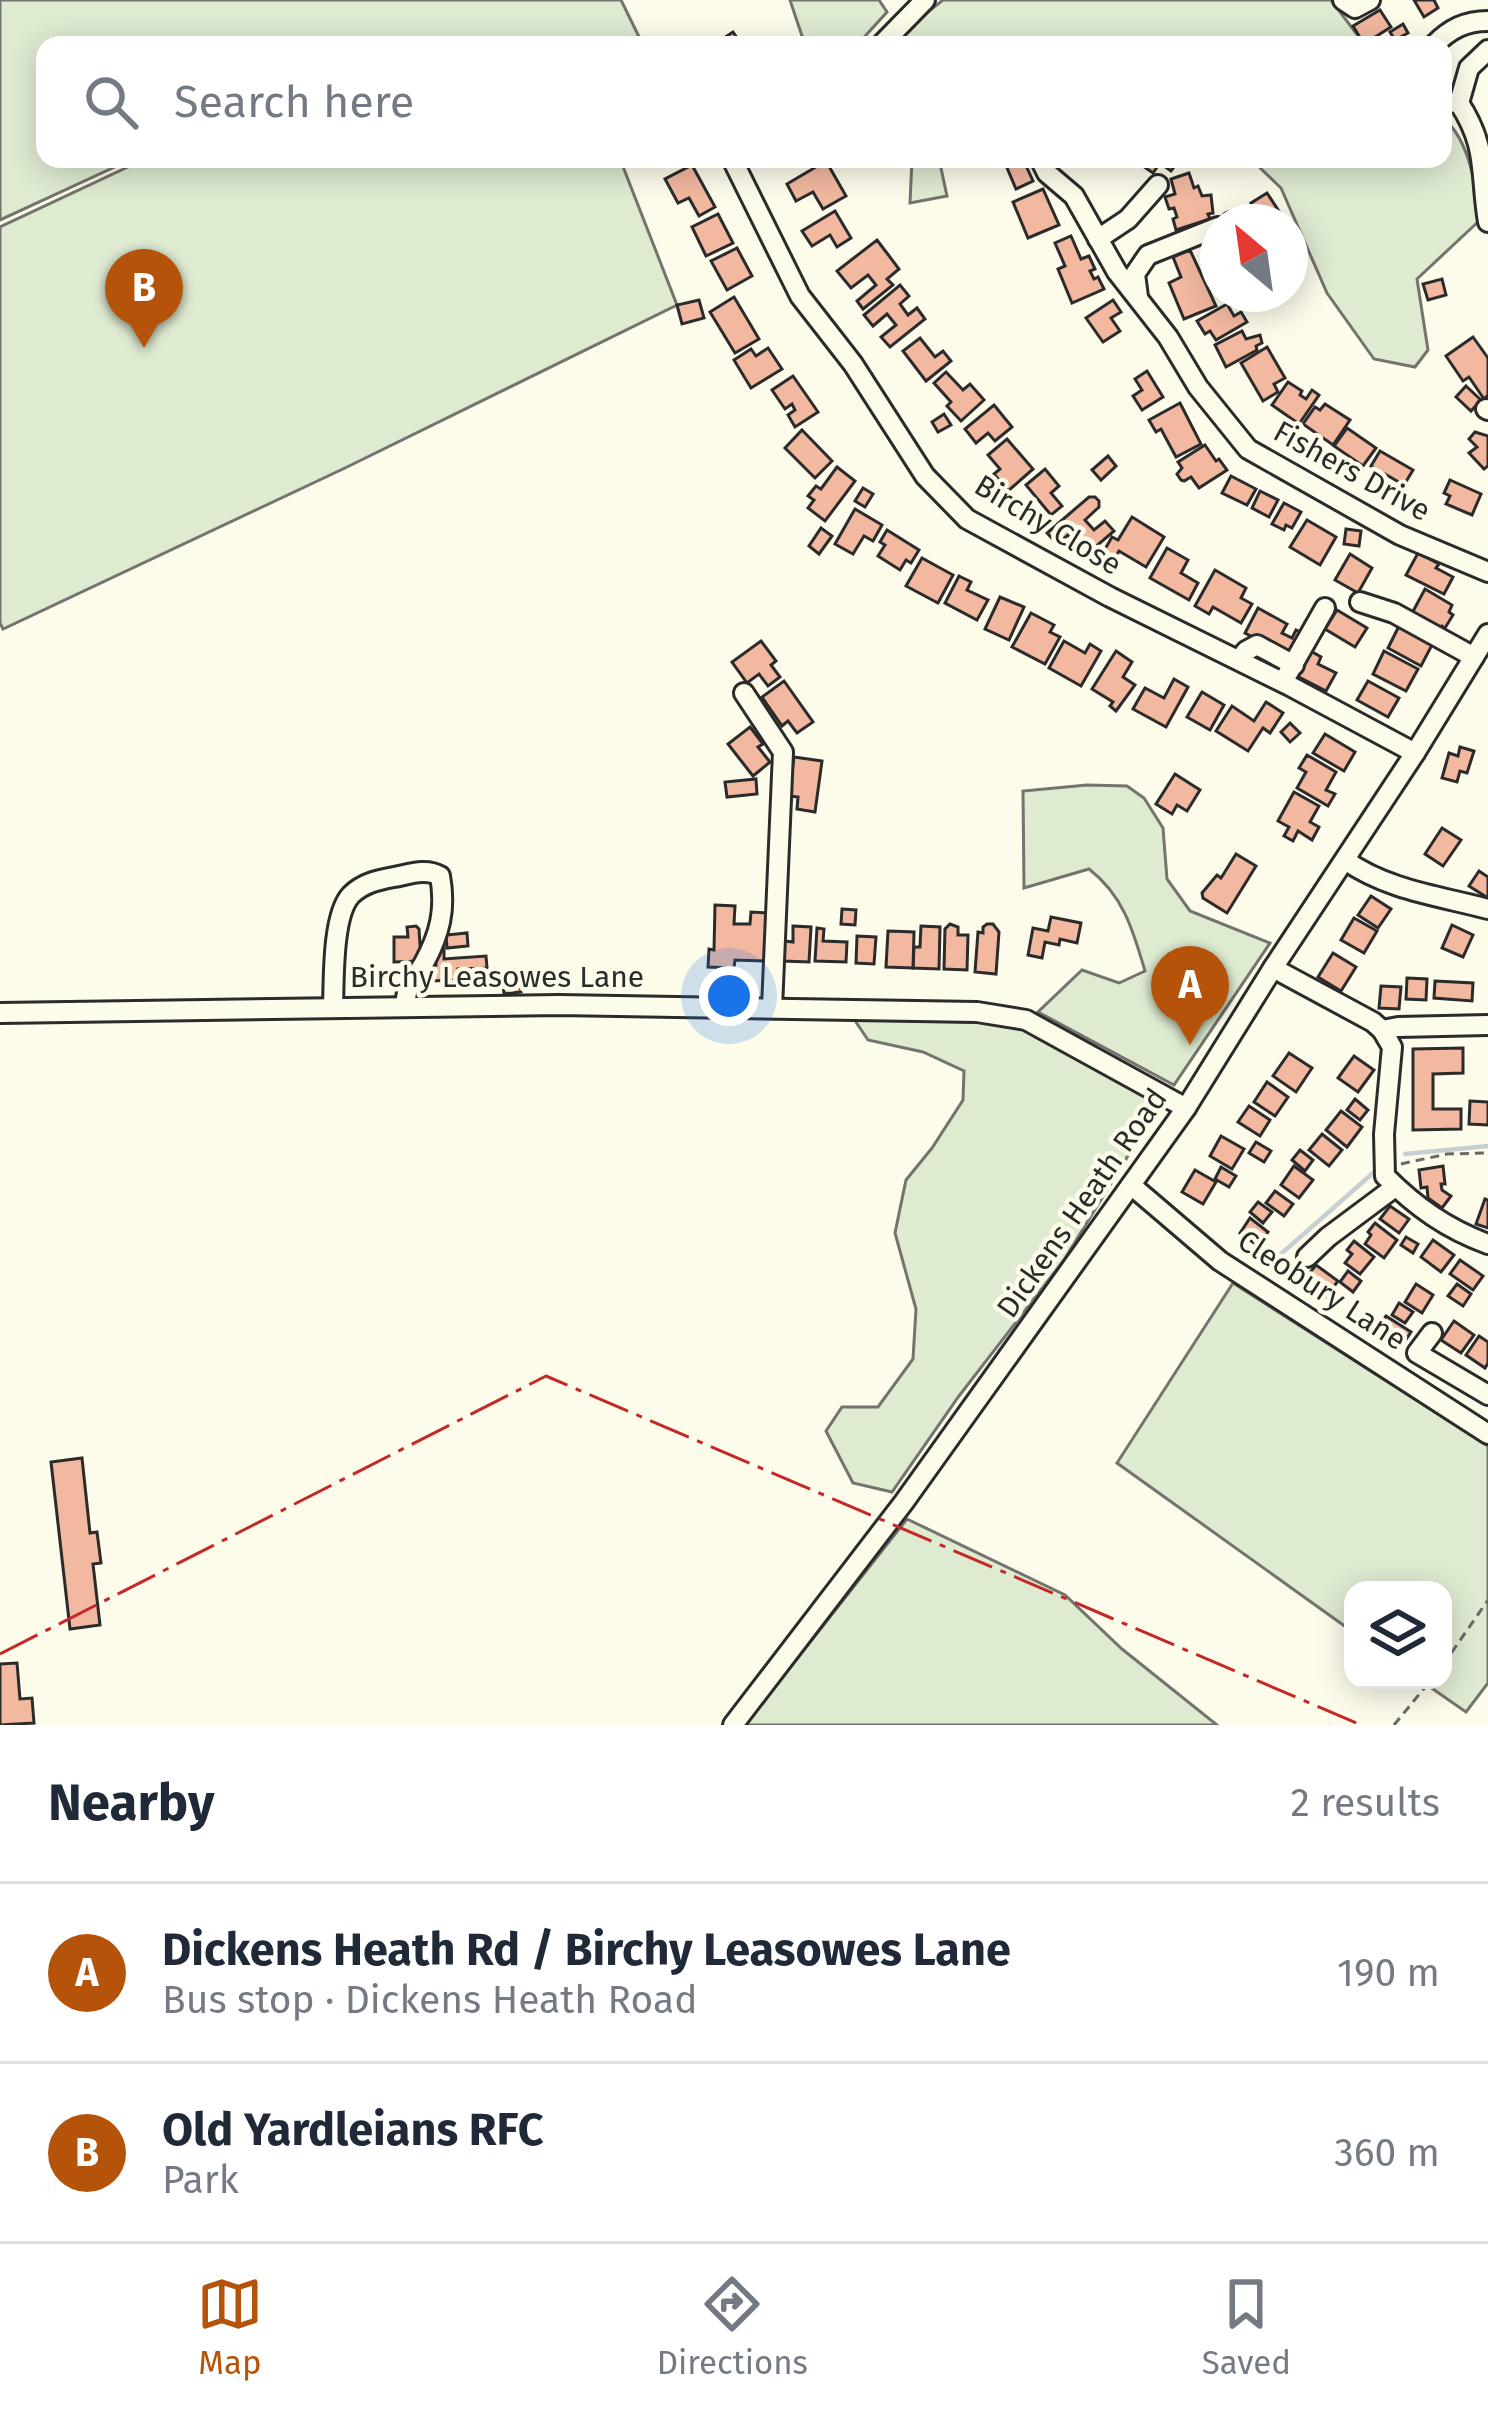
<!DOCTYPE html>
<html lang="en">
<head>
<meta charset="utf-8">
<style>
	:root { --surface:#fff; --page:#f6f6f7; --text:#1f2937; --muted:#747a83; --line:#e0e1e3; --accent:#b45309 }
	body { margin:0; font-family:"Fira Sans",sans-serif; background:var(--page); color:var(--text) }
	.controls { position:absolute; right:36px; bottom:36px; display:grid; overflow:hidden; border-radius:24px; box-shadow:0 6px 30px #0003 }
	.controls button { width:108px; height:108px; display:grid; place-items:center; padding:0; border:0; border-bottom:3px solid var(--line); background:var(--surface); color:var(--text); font:60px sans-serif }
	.compass { position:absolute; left:1200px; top:204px; width:108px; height:108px; border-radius:50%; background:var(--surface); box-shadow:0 6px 30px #0003; rotate:331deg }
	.you { position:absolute; left:729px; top:996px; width:42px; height:42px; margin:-30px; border:9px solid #fff; border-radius:50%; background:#1a73e8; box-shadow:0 0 0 18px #1a73e833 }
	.badge { display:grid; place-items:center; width:78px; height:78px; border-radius:50%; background:var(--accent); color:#fff; font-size:39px; font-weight:700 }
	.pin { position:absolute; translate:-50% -99px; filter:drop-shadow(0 3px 6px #0008) }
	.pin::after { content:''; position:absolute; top:63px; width:42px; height:36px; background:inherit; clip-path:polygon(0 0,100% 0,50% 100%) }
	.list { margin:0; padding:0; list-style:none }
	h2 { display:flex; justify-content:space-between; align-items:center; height:156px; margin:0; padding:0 48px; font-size:51px }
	h2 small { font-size:39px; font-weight:400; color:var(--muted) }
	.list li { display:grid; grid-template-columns:78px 1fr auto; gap:36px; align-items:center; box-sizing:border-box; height:180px; padding:0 48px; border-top:3px solid var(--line) }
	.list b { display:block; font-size:45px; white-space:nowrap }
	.list p { margin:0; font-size:39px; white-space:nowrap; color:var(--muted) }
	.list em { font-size:39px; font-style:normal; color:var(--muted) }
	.icon { flex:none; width:66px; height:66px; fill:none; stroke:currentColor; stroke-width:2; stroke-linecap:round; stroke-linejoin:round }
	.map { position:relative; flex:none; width:1488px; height:1725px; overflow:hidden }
	.search { position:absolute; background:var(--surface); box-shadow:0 6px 30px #0003; left:36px; right:36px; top:36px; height:132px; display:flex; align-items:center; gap:30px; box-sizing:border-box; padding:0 42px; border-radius:24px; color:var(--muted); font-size:45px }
	.sheet { height:516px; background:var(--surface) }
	nav { display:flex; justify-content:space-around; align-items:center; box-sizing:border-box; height:168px; border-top:3px solid var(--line); background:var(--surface); font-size:33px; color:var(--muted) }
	nav a { display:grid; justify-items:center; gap:6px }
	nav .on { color:var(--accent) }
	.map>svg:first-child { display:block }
	.green { fill:#deebd1; stroke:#74746e; stroke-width:3 }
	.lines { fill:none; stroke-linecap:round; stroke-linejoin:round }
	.stream { stroke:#c7d0d0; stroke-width:4.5 }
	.building { fill:#f2b8a0; stroke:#2b2b2b; stroke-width:3 }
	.minor-casing { stroke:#2b2b2b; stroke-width:24 }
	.path { stroke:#6a6964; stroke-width:3; stroke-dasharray:9 6; stroke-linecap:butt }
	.minor { stroke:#fdfbea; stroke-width:18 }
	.power { stroke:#c62828; stroke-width:3; stroke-dasharray:42 9 6 9; stroke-linecap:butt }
	.labels { text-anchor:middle; stroke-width:9; stroke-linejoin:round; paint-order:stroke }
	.street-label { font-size:30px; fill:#2b2b2b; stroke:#fdfbea }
</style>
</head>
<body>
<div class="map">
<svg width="1488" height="1725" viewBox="0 0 1488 1725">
	<rect width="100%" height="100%" fill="#fdfbea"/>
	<g class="green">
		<polygon points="0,0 621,0 643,45 45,45 45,159 132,159 0,220"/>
		<polygon points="790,0 879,0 887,12 857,45 805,45"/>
		<polygon points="943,0 1331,0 1365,45 891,45 906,29"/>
		<path d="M1443 118C1470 140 1476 188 1480 220L1417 279 1428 350 1415 367 1374 359 1327 293 1281 188 1251 159H1443Z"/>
		<polygon points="145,159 620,159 677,305 345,468 3,629 0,623 0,227"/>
		<polygon points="912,159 939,159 947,196 910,203"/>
		<path d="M1087 785 1127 786 1144 798 1163 828 1167 879 1190 911 1270 943 1174 1085 1038 1012 1082 970 1119 983 1145 971C1133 930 1123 895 1089 869L1024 888 1023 791Z"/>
		<polygon points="854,1019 1012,1023 1161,1102 1064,1260 959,1396 892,1492 853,1483 826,1431 842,1407 878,1407 913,1359 916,1309 895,1233 906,1180 932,1148 963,1100 964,1071 923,1052 868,1040"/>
		<polygon points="1233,1283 1488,1446 1488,1683 1466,1712 1420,1680 1443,1680 1443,1590 1353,1590 1353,1632 1117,1463"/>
		<polygon points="907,1519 1065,1595 1122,1649 1217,1725 745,1725"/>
	</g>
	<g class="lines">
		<g class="stream">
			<polyline points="1405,1154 1488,1146"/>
			<polyline points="1281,1254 1373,1173"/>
		</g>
	</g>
	<g class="building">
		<polygon points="1414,0 1434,0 1438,8 1424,17"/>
		<polygon points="1380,10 1391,27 1364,44 1353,26"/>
		<polygon points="1403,24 1408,33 1395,40 1390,32"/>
		<polygon points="733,32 742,45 713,45"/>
		<polygon points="1015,159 1023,159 1033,181 1016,189 1005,163"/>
		<polygon points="1143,159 1180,159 1171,171 1160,163 1153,173 1143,166 1146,161"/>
		<polygon points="826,161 846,196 823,209 813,192 796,201 787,184"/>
		<polygon points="692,165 715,207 699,216 689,198 678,203 665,179"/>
		<polygon points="1189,173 1194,188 1198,186 1202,196 1211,195 1213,213 1208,214 1210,219 1176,230 1173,219 1177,217 1174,208 1169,209 1165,197 1175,194 1171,179"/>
		<polygon points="1043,189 1059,225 1028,238 1013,202"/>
		<polygon points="1267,193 1280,213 1263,222 1251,203"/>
		<polygon points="835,211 851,238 837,247 830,235 812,246 802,231"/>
		<polygon points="718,214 733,243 706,256 692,227"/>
		<polygon points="1071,236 1081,259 1089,256 1095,269 1090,271 1094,279 1098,277 1104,289 1072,303 1058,269 1065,266 1055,243"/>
		<polygon points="877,240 899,269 887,279 893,285 863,309 857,301 876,285 868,275 851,288 837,271"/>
		<polygon points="737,248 752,276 727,290 711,261"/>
		<polygon points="1190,250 1216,306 1184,319 1169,283 1181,277 1173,257"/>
		<polygon points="1442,279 1446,295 1428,300 1423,284"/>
		<polygon points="900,285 909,296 900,304 908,315 917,308 925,319 890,347 881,337 896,325 887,314 873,326 864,315"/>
		<polygon points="734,297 759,339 735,353 710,312"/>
		<polygon points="699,300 704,318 682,324 677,305"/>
		<polygon points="1113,300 1121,312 1111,318 1120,331 1103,342 1086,318"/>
		<polygon points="1227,304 1234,316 1241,312 1247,322 1216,340 1210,331 1205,334 1197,321"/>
		<polygon points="1242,331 1246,339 1260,335 1262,343 1256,346 1257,350 1226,367 1215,345"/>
		<polygon points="1473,337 1488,358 1488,395 1484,399 1469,377 1463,381 1446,356"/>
		<polygon points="920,338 935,357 943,351 951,361 926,381 903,351"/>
		<polygon points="1267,347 1285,378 1274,384 1278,392 1263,401 1241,363"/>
		<polygon points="768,348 782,369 751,388 734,360 751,349 756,356"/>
		<polygon points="1147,371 1163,397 1142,410 1133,396 1142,390 1135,379"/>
		<polygon points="946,372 963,390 970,384 984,400 961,421 947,406 951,402 934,383"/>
		<polygon points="793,376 818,412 795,427 788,415 795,410 792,404 785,409 772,390"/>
		<polygon points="1288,382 1302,391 1300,395 1306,399 1312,390 1319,395 1299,424 1272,405"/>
		<polygon points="1466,386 1481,400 1471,411 1456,397"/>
		<polygon points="1180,403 1201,444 1176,457 1161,429 1156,432 1149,420"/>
		<polygon points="1325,404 1350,420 1333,445 1303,424 1315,407 1320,410"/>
		<polygon points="994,405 1012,427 995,441 988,433 976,443 965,429"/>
		<polygon points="944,414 951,425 938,432 932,422"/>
		<polygon points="1347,428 1376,448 1363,466 1334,446"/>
		<polygon points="802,430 832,461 815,478 785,448"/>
		<polygon points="1475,432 1488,436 1488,466 1484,469 1469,453 1477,447 1469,439"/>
		<polygon points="1007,439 1033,469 1008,491 994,474 1000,469 988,455"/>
		<polygon points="1205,445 1216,461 1219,459 1227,470 1199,488 1191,477 1184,481 1181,480 1177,474 1182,468 1178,462"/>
		<polygon points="1380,451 1413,470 1404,485 1371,466"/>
		<polygon points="1108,456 1116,466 1101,480 1092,470"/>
		<polygon points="837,467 855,481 825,521 808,508 814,500 808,496 816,486 821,489"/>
		<polygon points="1045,469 1059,486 1051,493 1062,506 1051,515 1026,485"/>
		<polygon points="1231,476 1256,489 1247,505 1222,493"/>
		<polygon points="1450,480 1481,494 1472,515 1446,504 1450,496 1444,493"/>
		<polygon points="863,488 873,494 865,507 855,501"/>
		<polygon points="1260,491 1278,500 1269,517 1252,508"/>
		<polygon points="1089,497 1095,497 1099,501 1099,507 1085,520 1094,530 1105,521 1114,531 1086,555 1068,535 1057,544 1047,533"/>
		<polygon points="1284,503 1301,512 1292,528 1286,525 1284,530 1272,524"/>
		<polygon points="855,509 882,525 873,541 864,536 853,554 835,544"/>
		<polygon points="1132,517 1164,537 1146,567 1119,551 1112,563 1101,556 1112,537 1118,540"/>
		<polygon points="1307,520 1336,537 1320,565 1290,547"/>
		<polygon points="821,528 832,536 819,554 809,546"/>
		<polygon points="1346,529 1361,531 1359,546 1344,544"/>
		<polygon points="887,530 919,550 911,563 906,560 900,570 878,556 885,545 880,542"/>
		<polygon points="1167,548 1188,560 1181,573 1198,583 1189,600 1150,578"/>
		<polygon points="1418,553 1439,564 1436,568 1453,577 1444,594 1406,575"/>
		<polygon points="1350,554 1372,568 1358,593 1335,580"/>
		<polygon points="922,558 953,575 938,603 906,586"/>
		<polygon points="1215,570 1246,588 1241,598 1252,604 1241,623 1213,607 1209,614 1195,606"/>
		<polygon points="959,576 971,582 967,590 988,600 977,620 945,603"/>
		<polygon points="1425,589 1452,605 1449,612 1453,615 1445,628 1442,626 1439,631 1411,615"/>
		<polygon points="1000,597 1024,607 1009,640 985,629"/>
		<polygon points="1258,608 1287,624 1282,633 1292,638 1296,630 1304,634 1291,657 1245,633"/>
		<polygon points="1337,610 1367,628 1355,647 1325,629"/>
		<polygon points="1031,613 1054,625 1050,632 1060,637 1045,664 1012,647"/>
		<polygon points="1399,626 1433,643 1421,666 1388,648"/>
		<polygon points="761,641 776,661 771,665 780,677 768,686 759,674 747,683 732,662"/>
		<polygon points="1064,641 1085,653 1090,644 1101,651 1081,686 1049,668"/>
		<polygon points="1309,650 1321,657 1318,664 1336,673 1326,691 1295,675"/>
		<polygon points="1116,651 1132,662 1123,677 1135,685 1116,711 1110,706 1113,702 1092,689"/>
		<polygon points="1384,651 1418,669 1406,691 1373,674"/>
		<polygon points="1174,679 1188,687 1166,727 1133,709 1145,688 1164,698"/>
		<polygon points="784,681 813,722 797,733 788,721 782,726 762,697"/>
		<polygon points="1368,681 1399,698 1388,717 1357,700"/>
		<polygon points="1202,692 1224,705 1210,730 1187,717"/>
		<polygon points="1266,702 1283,713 1270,733 1263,728 1248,751 1216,731 1232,706 1254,721"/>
		<polygon points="1290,723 1300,733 1290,742 1281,732"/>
		<polygon points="750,727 763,744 758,747 770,762 753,776 728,744"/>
		<polygon points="1325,734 1355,752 1344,771 1313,753"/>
		<polygon points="1460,747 1474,751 1467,773 1460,771 1457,782 1442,778 1449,753 1458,756"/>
		<polygon points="1307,755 1336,772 1326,790 1335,794 1328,806 1297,788 1306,772 1299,768"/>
		<polygon points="794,757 822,761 815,812 797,809 798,797 789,796"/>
		<polygon points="1175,774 1200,790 1187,811 1177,805 1172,814 1156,804"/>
		<polygon points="756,779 757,794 727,797 725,782"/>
		<polygon points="1294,792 1319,806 1310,822 1319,827 1312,840 1298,831 1293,841 1284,836 1289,827 1278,821"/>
		<polygon points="1442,828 1461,840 1443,866 1425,854"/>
		<polygon points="1236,854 1256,866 1227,913 1203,898 1202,893 1217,875 1221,878"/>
		<polygon points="1479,871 1488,877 1488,898 1469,886"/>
		<polygon points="1371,896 1391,909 1378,928 1358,915"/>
		<polygon points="715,905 735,906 734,924 750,924 751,912 768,913 766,961 735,960 734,968 708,967 709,949 714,950"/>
		<polygon points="842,909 856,910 855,925 841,924"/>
		<polygon points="1051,917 1081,923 1077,943 1060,939 1059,945 1045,942 1042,958 1028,955 1033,928 1048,931"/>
		<polygon points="1354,918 1377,931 1364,953 1341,940"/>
		<polygon points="950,924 958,927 958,935 968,935 967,970 944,969 945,929"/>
		<polygon points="987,924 993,924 999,932 996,974 975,972 978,932 983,933 983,927"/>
		<polygon points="1452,925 1473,935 1463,957 1442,948"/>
		<polygon points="416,926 419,929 421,961 394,962 394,937 408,937 407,927"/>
		<polygon points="793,926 811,927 809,962 783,961 784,941 793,942"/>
		<polygon points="921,926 940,927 939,969 913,968 914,947 920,947"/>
		<polygon points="817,928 824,929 823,941 847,942 846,962 815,961"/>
		<polygon points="888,931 914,932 913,968 886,967"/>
		<polygon points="467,933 468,946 447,948 446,935"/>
		<polygon points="857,936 876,937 874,964 856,963"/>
		<polygon points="435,948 444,948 444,959 486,956 487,968 458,969 458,980 429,981 429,965 436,965"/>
		<polygon points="1333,953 1356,967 1341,991 1318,977"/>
		<polygon points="519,974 521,992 504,994 503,984 509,984 509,975"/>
		<polygon points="1407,978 1427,979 1426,1000 1406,999"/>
		<polygon points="1435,981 1473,983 1472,1001 1434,998"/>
		<polygon points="1381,986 1401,987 1399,1009 1379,1008"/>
		<polygon points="1463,1048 1463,1073 1433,1074 1433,1109 1461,1109 1461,1129 1413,1130 1413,1049"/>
		<polygon points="1289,1053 1312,1068 1296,1092 1273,1076"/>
		<polygon points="1354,1056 1374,1070 1358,1092 1338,1078"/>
		<polygon points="1267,1082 1288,1097 1275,1116 1254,1102"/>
		<polygon points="1355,1099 1368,1110 1360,1120 1347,1110"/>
		<polygon points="1470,1101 1488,1102 1488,1125 1469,1124"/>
		<polygon points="1249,1106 1270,1120 1260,1136 1238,1122"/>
		<polygon points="1341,1111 1362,1127 1347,1147 1326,1130"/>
		<polygon points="1322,1134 1342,1150 1329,1166 1309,1150"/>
		<polygon points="1221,1136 1244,1149 1232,1169 1210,1156"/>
		<polygon points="1256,1142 1271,1151 1264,1162 1249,1153"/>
		<polygon points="1300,1150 1313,1160 1305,1171 1292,1160"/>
		<polygon points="1294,1166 1313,1180 1299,1198 1281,1185"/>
		<polygon points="1443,1166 1445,1184 1441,1184 1442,1190 1451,1196 1442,1208 1428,1198 1427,1187 1421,1188 1419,1170"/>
		<polygon points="1221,1167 1236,1176 1229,1187 1215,1179"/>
		<polygon points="1195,1170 1216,1182 1203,1204 1182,1192"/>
		<polygon points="1275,1191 1293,1204 1284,1216 1266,1203"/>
		<polygon points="1485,1199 1488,1200 1488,1228 1476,1224"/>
		<polygon points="1258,1202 1272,1212 1263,1223 1250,1212"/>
		<polygon points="1390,1206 1409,1219 1399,1233 1380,1219"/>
		<polygon points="1250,1218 1268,1232 1257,1245 1240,1233"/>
		<polygon points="1375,1223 1397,1240 1384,1258 1365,1244 1371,1235 1368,1232"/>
		<polygon points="1406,1237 1418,1244 1413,1253 1401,1245"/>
		<polygon points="1433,1240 1454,1255 1441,1272 1421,1257"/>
		<polygon points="1354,1241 1374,1257 1360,1274 1345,1263 1352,1254 1347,1250"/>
		<polygon points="1460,1260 1483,1276 1473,1290 1450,1274"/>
		<polygon points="1316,1265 1338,1281 1326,1297 1304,1280"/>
		<polygon points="1348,1271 1361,1281 1353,1292 1340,1282"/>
		<polygon points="1416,1284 1433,1295 1422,1313 1405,1302"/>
		<polygon points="1457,1284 1471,1294 1463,1306 1448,1296"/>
		<polygon points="1399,1303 1413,1312 1405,1323 1392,1315"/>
		<polygon points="1386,1316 1411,1332 1403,1344 1378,1327"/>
		<polygon points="1454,1321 1474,1335 1461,1353 1441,1340"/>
		<polygon points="1479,1336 1488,1342 1488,1363 1485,1368 1466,1355"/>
		<polygon points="82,1458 90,1533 97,1532 101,1563 93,1564 100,1625 70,1629 51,1462"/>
		<polygon points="17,1663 20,1699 32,1698 34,1723 0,1725 0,1664"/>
	</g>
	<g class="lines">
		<defs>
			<g id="minor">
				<polyline points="1343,0 1355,8 1370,0"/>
				<polyline points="881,45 925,0"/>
				<path d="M1434 45C1450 29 1465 21 1488 21"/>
				<path d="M1443 102 1459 103C1488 147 1480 174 1488 222"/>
				<polyline points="1459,103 1469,68 1488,50"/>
				<polyline points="732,159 800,296 853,364 925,476 967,519 1110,597 1290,686 1415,753"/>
				<polyline points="1040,159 1047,173 1074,196 1117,272 1168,337 1198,387 1248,449 1400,535 1488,572"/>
				<polyline points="1231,222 1238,220"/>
				<polyline points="1098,239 1128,219 1158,185"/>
				<polyline points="1138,297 1135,274 1148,255 1218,227"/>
				<polyline points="1486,409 1488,410"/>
				<polyline points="1360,602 1394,613 1474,657"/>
				<polyline points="1239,660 1246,651 1257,645 1294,665"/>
				<polyline points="1283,682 1325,608"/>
				<polyline points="744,693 783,752 772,1008"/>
				<path d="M1345 860C1387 890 1439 896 1488 909"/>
				<path d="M1273 968 1373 1022 1382 1030 1392 1047 1384 1134 1385 1176C1416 1207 1447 1229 1488 1244"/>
				<path d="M333 1008C334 981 332 915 351 895 363 883 378 880 394 877 410 874 426 868 440 876 446 909 440 934 424 963 412 984 407 981 405 1007"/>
				<polyline points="0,1013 559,1005 977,1012 1026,1020 1186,1108"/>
				<polyline points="1382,1030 1398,1027 1488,1025"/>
				<polyline points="1131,1185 1220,1261 1488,1434"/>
				<polyline points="1307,1257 1328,1237 1395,1187"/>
				<polyline points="1432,1333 1417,1353 1488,1395"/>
				<polyline points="733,1725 904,1502 1186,1108 1273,968 1415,753 1488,634"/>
			</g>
		</defs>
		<use href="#minor" class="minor-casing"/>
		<g class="path">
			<polyline points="1401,1164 1447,1154 1488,1153"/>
			<polyline points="1273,1271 1289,1258"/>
			<polyline points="1443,1665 1488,1600"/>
			<polyline points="1394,1725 1431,1680"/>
		</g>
		<use href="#minor" class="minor"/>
		<polyline class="power" points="0,1654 546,1376 1361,1725"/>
	</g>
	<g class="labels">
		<g class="street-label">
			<text transform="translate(1352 471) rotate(29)" y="10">Fishers Drive</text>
			<text transform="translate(1048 525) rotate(31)" y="10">Birchy Close</text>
			<text x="497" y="987">Birchy Leasowes Lane</text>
			<text transform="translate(1082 1203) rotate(-55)" y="10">Dickens Heath Road</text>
			<text transform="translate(1322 1290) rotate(33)" y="10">Cleobury Lane</text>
		</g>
	</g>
</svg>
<div class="controls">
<button><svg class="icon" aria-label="layers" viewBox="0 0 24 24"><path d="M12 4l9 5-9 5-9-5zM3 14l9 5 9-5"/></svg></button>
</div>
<svg class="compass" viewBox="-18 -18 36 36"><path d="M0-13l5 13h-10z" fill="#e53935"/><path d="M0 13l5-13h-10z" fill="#747a83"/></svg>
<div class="you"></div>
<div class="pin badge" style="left:1190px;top:1045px">A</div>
<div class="pin badge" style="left:144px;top:348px">B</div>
<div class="search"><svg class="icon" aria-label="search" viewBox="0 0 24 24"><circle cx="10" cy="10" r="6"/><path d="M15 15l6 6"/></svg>Search here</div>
</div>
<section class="sheet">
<h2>Nearby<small>2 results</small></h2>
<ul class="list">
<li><span class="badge">A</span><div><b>Dickens Heath Rd / Birchy Leasowes Lane</b><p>Bus stop · Dickens Heath Road</p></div><em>190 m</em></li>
<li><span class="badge">B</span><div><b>Old Yardleians RFC</b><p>Park</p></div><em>360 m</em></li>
</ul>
</section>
<nav>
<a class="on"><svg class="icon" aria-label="map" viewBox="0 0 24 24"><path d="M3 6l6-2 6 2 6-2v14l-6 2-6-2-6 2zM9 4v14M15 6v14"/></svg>Map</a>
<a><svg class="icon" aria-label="directions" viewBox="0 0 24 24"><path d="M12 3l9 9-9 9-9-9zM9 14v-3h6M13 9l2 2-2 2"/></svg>Directions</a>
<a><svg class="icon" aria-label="saved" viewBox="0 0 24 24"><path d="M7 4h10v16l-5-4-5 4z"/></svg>Saved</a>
</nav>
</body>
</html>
